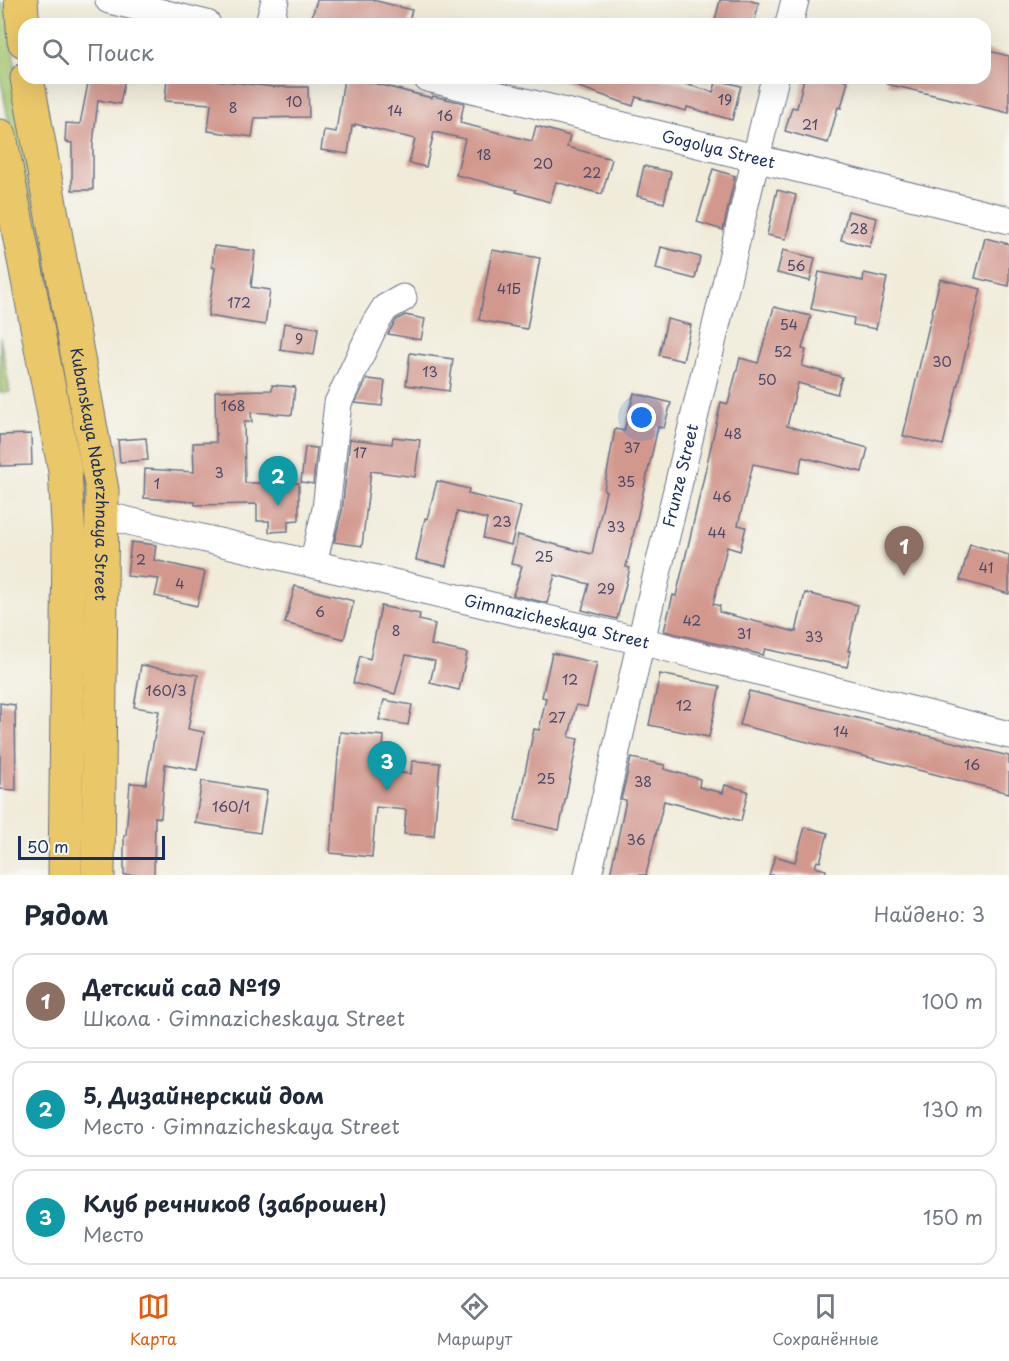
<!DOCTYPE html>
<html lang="ru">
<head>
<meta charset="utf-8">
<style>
	:root { --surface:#fff; --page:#f6f6f7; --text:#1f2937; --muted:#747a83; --line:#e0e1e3; --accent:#ea580c }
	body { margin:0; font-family:"Playpen Sans",sans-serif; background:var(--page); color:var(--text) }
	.scale { position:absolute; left:18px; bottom:15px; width:147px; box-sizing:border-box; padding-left:6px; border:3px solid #1b2f5e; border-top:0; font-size:16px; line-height:21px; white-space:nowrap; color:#1b2f5e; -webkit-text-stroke:4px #f6f6f2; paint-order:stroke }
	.you { position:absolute; left:642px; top:418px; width:21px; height:21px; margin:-15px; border:4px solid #fff; border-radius:50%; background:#1a73e8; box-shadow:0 0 0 9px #1a73e833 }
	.badge { display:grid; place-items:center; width:39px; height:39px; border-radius:50%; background:var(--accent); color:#fff; font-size:20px; font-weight:700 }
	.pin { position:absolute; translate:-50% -50px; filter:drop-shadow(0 2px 3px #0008) }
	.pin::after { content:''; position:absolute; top:32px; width:21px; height:18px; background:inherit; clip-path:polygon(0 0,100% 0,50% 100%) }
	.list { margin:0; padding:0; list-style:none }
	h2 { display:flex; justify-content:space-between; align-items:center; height:78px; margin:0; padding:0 24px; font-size:26px }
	h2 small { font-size:20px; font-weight:400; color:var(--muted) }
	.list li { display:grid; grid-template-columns:39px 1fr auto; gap:18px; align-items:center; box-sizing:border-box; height:96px; margin:0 12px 12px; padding:0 12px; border:2px solid var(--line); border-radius:18px }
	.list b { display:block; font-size:22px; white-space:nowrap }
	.list p { margin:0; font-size:20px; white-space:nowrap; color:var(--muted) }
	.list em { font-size:20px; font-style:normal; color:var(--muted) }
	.icon { flex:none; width:33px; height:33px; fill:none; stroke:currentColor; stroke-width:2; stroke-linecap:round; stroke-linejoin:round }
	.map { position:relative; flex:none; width:1009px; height:875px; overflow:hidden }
	.search { position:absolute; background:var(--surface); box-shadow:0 6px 24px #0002; left:18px; right:18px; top:18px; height:66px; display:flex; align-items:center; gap:15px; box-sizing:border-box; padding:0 21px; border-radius:18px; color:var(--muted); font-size:22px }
	.sheet { height:402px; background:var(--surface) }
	nav { display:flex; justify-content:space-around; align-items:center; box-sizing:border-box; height:84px; border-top:2px solid var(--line); background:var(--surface); font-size:16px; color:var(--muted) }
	nav a { display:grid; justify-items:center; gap:3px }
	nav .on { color:var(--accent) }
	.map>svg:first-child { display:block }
	.green { fill:#a5c66e; stroke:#607a66; stroke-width:1.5 }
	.building { fill:#d2978d }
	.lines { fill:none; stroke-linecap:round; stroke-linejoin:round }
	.minor-casing { stroke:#667189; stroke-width:29 }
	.major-casing { stroke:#667189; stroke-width:35 }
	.minor { stroke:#fff; stroke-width:27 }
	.major { stroke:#eac769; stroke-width:33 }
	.labels { text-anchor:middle; stroke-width:5; stroke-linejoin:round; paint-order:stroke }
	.number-label { font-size:14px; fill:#49496a }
	.street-label { font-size:16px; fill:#1b2f5e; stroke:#f6f6f2 }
</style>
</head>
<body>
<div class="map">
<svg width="1009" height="875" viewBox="0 0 1009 875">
	<rect width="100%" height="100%" fill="#f6f6f2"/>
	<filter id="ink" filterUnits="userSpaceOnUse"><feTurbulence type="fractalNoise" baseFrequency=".0167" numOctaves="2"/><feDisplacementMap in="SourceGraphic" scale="12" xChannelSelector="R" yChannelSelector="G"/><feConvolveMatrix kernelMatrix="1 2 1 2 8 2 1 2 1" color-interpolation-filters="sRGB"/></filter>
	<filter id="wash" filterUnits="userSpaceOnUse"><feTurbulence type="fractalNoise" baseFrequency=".008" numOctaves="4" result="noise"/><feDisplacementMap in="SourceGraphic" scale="24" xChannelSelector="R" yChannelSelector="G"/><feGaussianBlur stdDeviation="1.35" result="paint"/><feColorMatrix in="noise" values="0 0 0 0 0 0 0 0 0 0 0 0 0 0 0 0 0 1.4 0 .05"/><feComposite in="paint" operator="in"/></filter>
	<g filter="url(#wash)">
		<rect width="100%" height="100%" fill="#f1ecda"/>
		<g class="green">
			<polygon points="0,3 8,9 18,88 88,482 90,581 55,368 0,75"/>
			<polygon points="0,337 10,392 0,393"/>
		</g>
		<g id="blocks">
			<g class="building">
				<polygon points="317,0 373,0 412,10 408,24 342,24 312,16"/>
				<polygon points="720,0 748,0 759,3 754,24 714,24"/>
				<polygon points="985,50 1009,56 1009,113 887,84 888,78 985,78"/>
				<polygon points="89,78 125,78 120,104 98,100 93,144 93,190 72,190 72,143 65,142 66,123 80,124"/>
				<polygon points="167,78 199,78 274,87 308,87 309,117 255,118 252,137 208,131 211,104 165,101"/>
				<polygon points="344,78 354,78 432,98 433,96 464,103 460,123 532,141 536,126 570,136 567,147 612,159 602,194 556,182 550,202 516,192 517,190 456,175 465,139 434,132 426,167 409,163 415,139 355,124 355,126 352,126 348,154 321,150 324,130 336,132"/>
				<polygon points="562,78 664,78 713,92 717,80 741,86 732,120 687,107 686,111 636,97 633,106 562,81"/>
				<polygon points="804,78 833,78 848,81 841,108 838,107 828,143 785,131 792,107 797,108"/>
				<polygon points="644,166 671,172 664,203 637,196"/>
				<polygon points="713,169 735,176 723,230 697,222"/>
				<polygon points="777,190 796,195 786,239 767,235"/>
				<polygon points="848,211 877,218 870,247 841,240"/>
				<polygon points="985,238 1009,244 1009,286 975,278"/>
				<polygon points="214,246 255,251 251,287 270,290 265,325 208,316 215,268 212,267"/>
				<polygon points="661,247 700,257 695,279 656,269"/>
				<polygon points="492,250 540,258 527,329 479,320"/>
				<polygon points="783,250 815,258 810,281 777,273"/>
				<polygon points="819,272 863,281 864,273 887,278 876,329 853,325 854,318 811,309"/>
				<polygon points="940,279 981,289 943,445 903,436"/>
				<polygon points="774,307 811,316 802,349 806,350 802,366 842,377 837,394 798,383 787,426 868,448 862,472 802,457 799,473 753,464 738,525 746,527 740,551 727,547 713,604 720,606 719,612 796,632 805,593 858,605 848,651 851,651 847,667 765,649 763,655 664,631 673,595 676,596 690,538 721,402 728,404 740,358 758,363"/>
				<polygon points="405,315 425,319 421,340 388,334 396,320"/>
				<polygon points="667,319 691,325 683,361 659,355"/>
				<polygon points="284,323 318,328 314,355 280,350"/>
				<polygon points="410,353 453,359 449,391 406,385"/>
				<polygon points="367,379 385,381 382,406 355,403"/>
				<polygon points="272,385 295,387 292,415 251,412 252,422 244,422 245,483 299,483 299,520 288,521 288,531 269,532 269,521 257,521 257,504 195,505 195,502 144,498 145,469 194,472 193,443 216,442 215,391 272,390"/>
				<polygon points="634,393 671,403 664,428 658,427 626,567 630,568 617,619 582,610 589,584 555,575 547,603 513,595 522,566 511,564 518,535 592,554 606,491 604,490 615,429 624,431"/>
				<polygon points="31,434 32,465 0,466 0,435"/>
				<polygon points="393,437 420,440 415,477 371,471 362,546 334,542 342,511 350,439 392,444"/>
				<polygon points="146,438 148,460 120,462 118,440"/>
				<polygon points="305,447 317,448 313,484 301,482"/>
				<polygon points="437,481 469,489 468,494 521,507 511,545 483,538 487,519 457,512 446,566 416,560 425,518 427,519"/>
				<polygon points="131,542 156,545 154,560 205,572 197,606 155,596 159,579 127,576"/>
				<polygon points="970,544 1009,555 1009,594 960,580"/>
				<polygon points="295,586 354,601 344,639 285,623"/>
				<polygon points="381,606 420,614 419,620 435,624 431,645 467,653 459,690 430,683 435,661 406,655 395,694 353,683 360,656 370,659"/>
				<polygon points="552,653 597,663 587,707 576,705 569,737 578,739 559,830 515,820 534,729 539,730 546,698 542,697"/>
				<polygon points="141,665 198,675 188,729 204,732 197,770 165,764 161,818 155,817 154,875 124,875 124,835 126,835 130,783 146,784 159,711 134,707"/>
				<polygon points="660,674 720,686 709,737 649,725"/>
				<polygon points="749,691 1009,756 1009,793 740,725"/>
				<polygon points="384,700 412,705 408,725 379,720"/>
				<polygon points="0,703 15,705 16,790 0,789"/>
				<polygon points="340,732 384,736 381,771 411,774 412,761 440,763 434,836 404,834 406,810 376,807 372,857 330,853"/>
				<polygon points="631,758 665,765 664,769 700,779 699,787 723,793 725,785 748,791 741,821 664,801 646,875 610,875 626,800 621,799"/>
				<polygon points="202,781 267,791 260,833 195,823"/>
				<polygon points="805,827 828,833 820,862 817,861 815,867 826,870 825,875 769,875 775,856 795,862"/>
			</g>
		</g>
	</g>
	<g filter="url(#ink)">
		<use href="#blocks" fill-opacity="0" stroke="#667189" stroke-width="1.5"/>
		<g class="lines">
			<defs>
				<g id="minor">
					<polyline points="109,0 207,24"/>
					<polyline points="269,24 275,0"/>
					<polyline points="789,24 795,0"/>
					<path id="s1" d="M427 78 1009 220"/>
					<path id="s2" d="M103 515 641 641 1009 735"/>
					<polyline points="313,564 326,509 338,403 375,324 385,308 403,298"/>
					<path id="s3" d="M588 875 641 641 775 78"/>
				</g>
				<g id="major">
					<polyline points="21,0 24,41"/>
					<path id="s4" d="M27 78 102 490 98 875"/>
					<polyline points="0,136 65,471 69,540 65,875"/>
				</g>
			</defs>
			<use href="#minor" class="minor-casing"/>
			<use href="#major" class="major-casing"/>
			<use href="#minor" class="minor"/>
			<use href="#major" class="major"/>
		</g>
	</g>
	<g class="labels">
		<g class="number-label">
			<text x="725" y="105">19</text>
			<text x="294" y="107">10</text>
			<text x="233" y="113">8</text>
			<text x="395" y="116">14</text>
			<text x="445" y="121">16</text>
			<text x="810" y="130">21</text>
			<text x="484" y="160">18</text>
			<text x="543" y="169">20</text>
			<text x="592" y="178">22</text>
			<text x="859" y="234">28</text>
			<text x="796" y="271">56</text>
			<text x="509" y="294">41Б</text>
			<text x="239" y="308">172</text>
			<text x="789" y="330">54</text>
			<text x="299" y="344">9</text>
			<text x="783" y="357">52</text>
			<text x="942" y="367">30</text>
			<text x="430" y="377">13</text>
			<text x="767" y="385">50</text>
			<text x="233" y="411">168</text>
			<text x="733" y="439">48</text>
			<text x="632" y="453">37</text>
			<text x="360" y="458">17</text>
			<text x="219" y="478">3</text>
			<text x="626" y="487">35</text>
			<text x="157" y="489">1</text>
			<text x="722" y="502">46</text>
			<text x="502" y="527">23</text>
			<text x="616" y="532">33</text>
			<text x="717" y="538">44</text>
			<text x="544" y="562">25</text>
			<text x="141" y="565">2</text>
			<text x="986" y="573">41</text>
			<text x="180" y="589">4</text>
			<text x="606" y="594">29</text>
			<text x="320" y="617">6</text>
			<text x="692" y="626">42</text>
			<text x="396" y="636">8</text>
			<text x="744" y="639">31</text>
			<text x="814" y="642">33</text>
			<text x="570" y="685">12</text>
			<text x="166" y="696">160/3</text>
			<text x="684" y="711">12</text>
			<text x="557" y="723">27</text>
			<text x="841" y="737">14</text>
			<text x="972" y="770">16</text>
			<text x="546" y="784">25</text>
			<text x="643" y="787">38</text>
			<text x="231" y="812">160/1</text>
			<text x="636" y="845">36</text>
		</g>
		<g class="street-label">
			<text dy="6" stroke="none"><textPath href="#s1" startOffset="300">Gogolya Street</textPath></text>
			<text dy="6" stroke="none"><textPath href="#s4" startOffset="402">Kubanskaya Naberzhnaya Street</textPath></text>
			<text dy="6" stroke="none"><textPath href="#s3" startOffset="410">Frunze Street</textPath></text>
			<text dy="6" stroke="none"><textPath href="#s2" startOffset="466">Gimnazicheskaya Street</textPath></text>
		</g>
	</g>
</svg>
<div class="scale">50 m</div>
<div class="you"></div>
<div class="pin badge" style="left:904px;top:576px;background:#8d6e63">1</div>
<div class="pin badge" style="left:278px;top:506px;background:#0f9aa8">2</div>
<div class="pin badge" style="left:387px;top:791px;background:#0f9aa8">3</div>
<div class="search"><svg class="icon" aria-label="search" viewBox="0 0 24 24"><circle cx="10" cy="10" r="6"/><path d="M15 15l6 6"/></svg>Поиск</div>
</div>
<section class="sheet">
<h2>Рядом<small>Найдено: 3</small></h2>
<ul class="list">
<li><span class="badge" style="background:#8d6e63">1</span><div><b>Детский сад №19</b><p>Школа · Gimnazicheskaya Street</p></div><em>100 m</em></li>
<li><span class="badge" style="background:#0f9aa8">2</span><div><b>5, Дизайнерский дом</b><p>Место · Gimnazicheskaya Street</p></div><em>130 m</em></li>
<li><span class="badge" style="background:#0f9aa8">3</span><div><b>Клуб речников (заброшен)</b><p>Место</p></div><em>150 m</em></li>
</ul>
</section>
<nav>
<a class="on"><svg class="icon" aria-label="map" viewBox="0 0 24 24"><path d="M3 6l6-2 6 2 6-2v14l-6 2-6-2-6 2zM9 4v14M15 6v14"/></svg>Карта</a>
<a><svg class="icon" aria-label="directions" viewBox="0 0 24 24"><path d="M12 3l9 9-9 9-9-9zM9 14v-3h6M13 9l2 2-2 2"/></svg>Маршрут</a>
<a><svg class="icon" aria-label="saved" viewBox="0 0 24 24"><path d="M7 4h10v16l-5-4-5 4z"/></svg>Сохранённые</a>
</nav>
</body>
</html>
